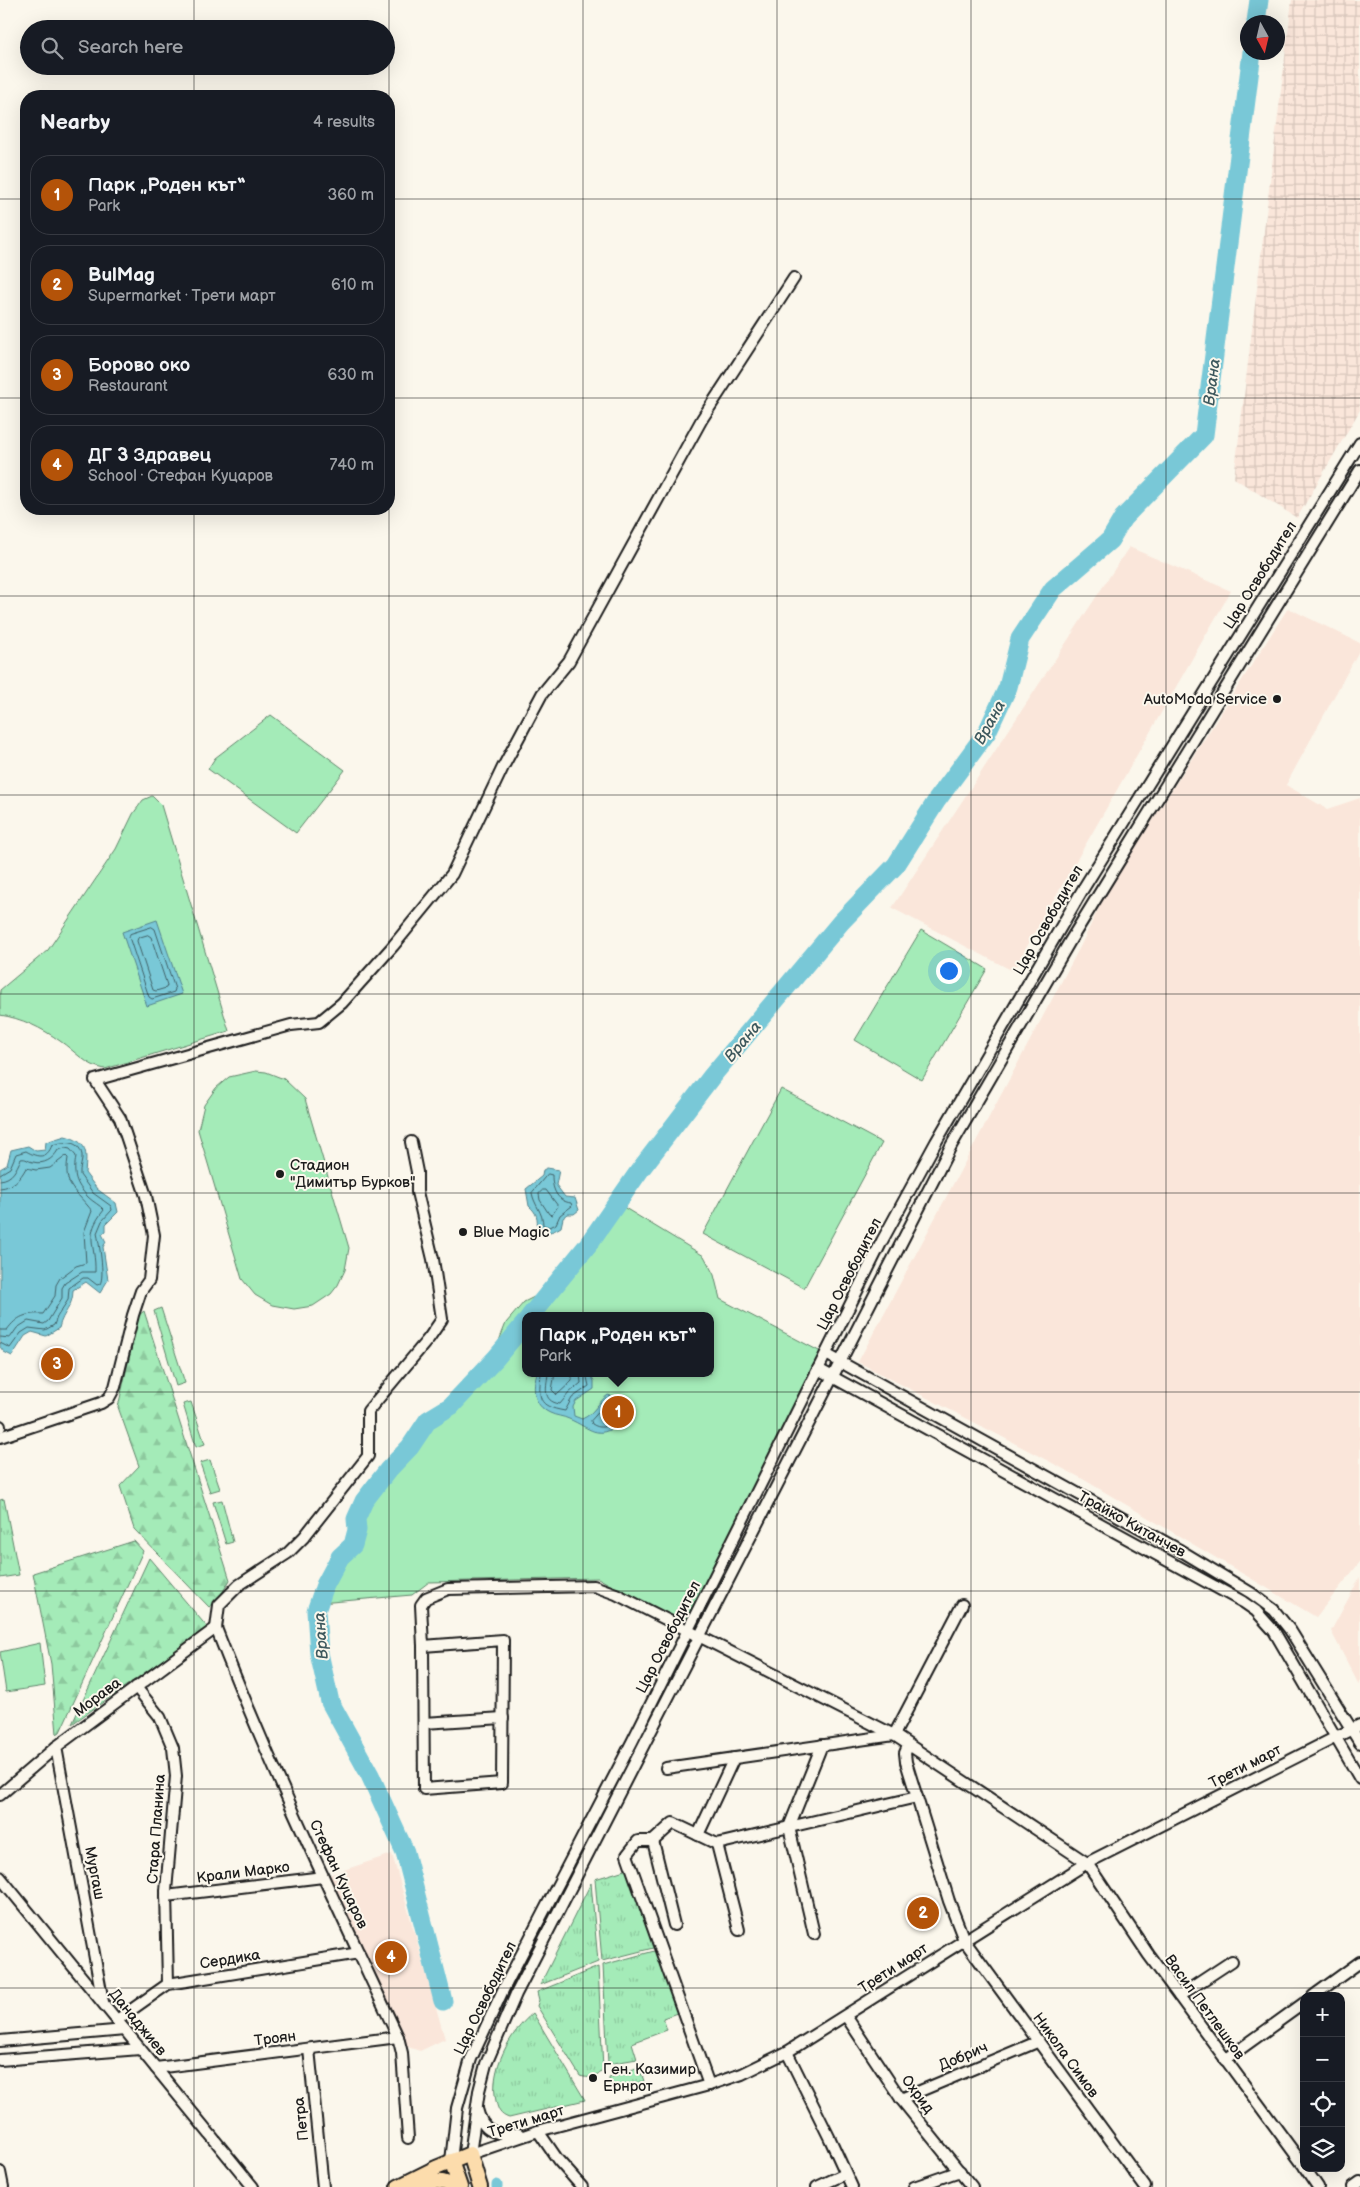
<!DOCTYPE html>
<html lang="en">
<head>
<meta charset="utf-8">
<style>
	:root { --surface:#171b24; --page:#242831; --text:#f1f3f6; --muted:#9ea1a6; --line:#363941; --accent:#b45309 }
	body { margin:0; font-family:"Balsamiq Sans",sans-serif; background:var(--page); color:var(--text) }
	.controls { position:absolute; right:15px; bottom:15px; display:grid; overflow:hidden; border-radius:10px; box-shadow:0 5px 20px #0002 }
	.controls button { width:45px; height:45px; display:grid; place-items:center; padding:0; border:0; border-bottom:1px solid var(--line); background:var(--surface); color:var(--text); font:25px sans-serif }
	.compass { position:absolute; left:1240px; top:15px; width:45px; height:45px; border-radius:50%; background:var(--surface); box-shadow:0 5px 20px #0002; rotate:172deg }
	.you { position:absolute; left:948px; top:970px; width:18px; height:18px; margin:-12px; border:4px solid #fff; border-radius:50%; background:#1a73e8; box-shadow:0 0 0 8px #1a73e833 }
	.badge { display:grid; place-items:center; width:32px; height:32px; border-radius:50%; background:var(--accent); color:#fff; font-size:16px; font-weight:700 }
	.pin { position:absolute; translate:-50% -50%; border:2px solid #fff; box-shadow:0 1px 5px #0006 }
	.popup { position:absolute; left:522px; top:1312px; width:192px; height:65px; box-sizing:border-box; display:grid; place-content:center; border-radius:10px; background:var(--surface); filter:drop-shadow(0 1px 4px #0005); font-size:16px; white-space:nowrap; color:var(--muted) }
	.popup b { font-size:19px; color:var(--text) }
	.popup::after { content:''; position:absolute; left:50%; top:100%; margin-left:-10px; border:10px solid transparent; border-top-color:var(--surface) }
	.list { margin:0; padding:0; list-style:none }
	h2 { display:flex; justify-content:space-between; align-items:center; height:65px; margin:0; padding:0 20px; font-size:21px }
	h2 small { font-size:16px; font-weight:400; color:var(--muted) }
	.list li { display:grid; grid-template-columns:32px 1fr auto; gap:15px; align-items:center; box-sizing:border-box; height:80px; margin:0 10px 10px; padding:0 10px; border:1px solid var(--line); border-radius:20px }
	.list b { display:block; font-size:19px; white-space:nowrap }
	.list p { margin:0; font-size:16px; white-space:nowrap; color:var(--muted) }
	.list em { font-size:16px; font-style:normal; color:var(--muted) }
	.icon { flex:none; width:28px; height:28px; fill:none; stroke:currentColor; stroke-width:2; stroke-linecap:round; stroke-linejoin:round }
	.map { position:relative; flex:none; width:1360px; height:2187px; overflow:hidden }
	.search { position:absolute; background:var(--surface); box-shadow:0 5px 20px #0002; left:20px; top:20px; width:375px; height:55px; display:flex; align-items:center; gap:12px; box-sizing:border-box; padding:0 18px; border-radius:28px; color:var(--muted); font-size:19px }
	.panel { position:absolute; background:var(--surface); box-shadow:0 5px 20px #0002; left:20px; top:90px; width:375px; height:425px; border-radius:20px }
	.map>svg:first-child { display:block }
	.built { fill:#fae6da }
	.industrial { fill:url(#industrial-grid) }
	.grass { fill:url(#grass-tufts); stroke:#60846a }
	.forest { fill:url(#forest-firs); stroke:#60846a }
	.park { fill:#a4ebb8; stroke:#60846a; fill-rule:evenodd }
	.water { fill:#79c8d7; stroke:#54838c }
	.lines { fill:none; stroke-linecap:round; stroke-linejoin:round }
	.shore { stroke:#416167; stroke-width:1 }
	.canal { stroke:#79c8d7; stroke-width:11 }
	.river { stroke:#79c8d7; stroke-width:19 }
	.minor-casing { stroke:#1c1c1c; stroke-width:14 }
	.major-casing { stroke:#1c1c1c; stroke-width:18 }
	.minor { stroke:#fbf7ec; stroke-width:10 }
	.major { stroke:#fcdcac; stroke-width:14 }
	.grid { fill:none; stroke:#1c1c1c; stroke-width:1; stroke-opacity:0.55 }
	.poi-dot { fill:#1c1c1c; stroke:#fbf7ec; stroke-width:2 }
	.labels { text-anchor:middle; stroke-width:4; stroke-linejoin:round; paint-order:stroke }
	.street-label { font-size:15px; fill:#1c1c1c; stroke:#fbf7ec }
	.poi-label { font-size:15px; fill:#1c1c1c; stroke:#fbf7ec; text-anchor:start }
	.water-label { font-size:16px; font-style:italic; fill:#3d585d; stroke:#fbf7ec }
</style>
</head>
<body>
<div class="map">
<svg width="1360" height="2187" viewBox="0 0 1360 2187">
	<defs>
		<pattern id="industrial-grid" width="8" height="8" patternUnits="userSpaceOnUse" patternTransform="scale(1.25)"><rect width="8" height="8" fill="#fae6da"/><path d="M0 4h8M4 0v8" fill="none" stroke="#d6c5ba"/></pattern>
		<pattern id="grass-tufts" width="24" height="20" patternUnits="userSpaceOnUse" patternTransform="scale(1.25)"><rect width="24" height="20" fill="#a4ebb8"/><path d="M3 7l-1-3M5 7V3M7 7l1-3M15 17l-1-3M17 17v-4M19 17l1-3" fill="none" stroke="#8dc99e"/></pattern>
		<pattern id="forest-firs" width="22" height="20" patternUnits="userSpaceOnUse" patternTransform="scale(1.25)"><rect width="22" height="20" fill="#a4ebb8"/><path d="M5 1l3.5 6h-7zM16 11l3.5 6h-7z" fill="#8dc99e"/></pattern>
	</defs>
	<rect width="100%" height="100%" fill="#fbf7ec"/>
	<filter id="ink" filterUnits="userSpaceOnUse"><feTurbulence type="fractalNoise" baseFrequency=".02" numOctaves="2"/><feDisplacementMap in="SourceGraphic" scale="10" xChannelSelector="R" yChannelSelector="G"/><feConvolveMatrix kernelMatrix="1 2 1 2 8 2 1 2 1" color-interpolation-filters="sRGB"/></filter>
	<g filter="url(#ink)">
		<g class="built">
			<polygon points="1129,547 1231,591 1013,971 892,908"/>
			<polygon points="1288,608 1360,643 1360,649 1286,785 1327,809 1360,798 1360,1562 1316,1617 1081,1478 858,1362 1080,947 1106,893"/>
			<polygon points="1360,1577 1360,1687 1331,1631"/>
			<polygon points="392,1854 445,2039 420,2051 399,2044 323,1877"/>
		</g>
		<polygon class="industrial" points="1292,0 1360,0 1360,410 1297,518 1234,478"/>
		<g class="grass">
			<polygon points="4,1499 19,1575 0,1578 0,1500"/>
			<polygon points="628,1869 657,1947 602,1961 595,1879"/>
			<polygon points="591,1883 598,1962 540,1985"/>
			<polygon points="658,1950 677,2013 663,2018 667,2030 632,2043 637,2059 608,2064 603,1965"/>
			<path d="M598 1967 603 2069C597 2077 589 2079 580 2076L537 2006 539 2000 537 1992Z"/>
			<path d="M533 2013 585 2100 509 2118C500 2115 498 2110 496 2101 489 2070 510 2032 533 2013Z"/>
			<polygon points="639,2067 644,2081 610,2092 609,2078"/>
		</g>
		<g class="forest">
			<polygon points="144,1311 230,1580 217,1601 209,1607 134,1529 120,1486 139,1466 118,1407 139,1315"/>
			<polygon points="134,1541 143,1551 60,1732 57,1734 51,1664 33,1573"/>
			<polygon points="149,1558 208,1628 72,1724"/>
		</g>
		<g class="park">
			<polygon points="271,715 345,770 296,833 208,769 215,758"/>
			<path d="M152 796 161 805 229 1031 105 1069C86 1066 75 1051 60 1041 42 1028 21 1018 0 1015V990L48 950 116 849 133 814 143 800Z"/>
			<polygon points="921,930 987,969 922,1080 855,1040"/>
			<polygon points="256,1071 266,1072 284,1079 305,1099 349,1248 345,1270 338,1285 331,1294 313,1306 294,1309 272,1305 255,1295 242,1279 198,1130 204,1105 216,1088 229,1077"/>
			<polygon points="781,1089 882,1143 804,1288 703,1234"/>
			<path d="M620 1205 704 1256 714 1275 720 1299 821 1352 685 1627 598 1578 429 1582 412 1595 320 1603 371 1497 394 1462 433 1422 471 1393 481 1379 497 1346 506 1323 524 1302 546 1291ZM526 1316H710V1373H526Z"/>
			<polygon points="161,1308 185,1383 176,1386 154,1311"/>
			<polygon points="191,1402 205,1444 196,1447 183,1404"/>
			<polygon points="210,1460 220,1489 210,1492 200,1463"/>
			<polygon points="222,1500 233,1542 226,1544 213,1502"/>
			<polygon points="40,1643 45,1686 6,1692 0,1652"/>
		</g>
		<g class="water">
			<polygon points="157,920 182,994 147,1006 122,932"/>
			<path d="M65 1136C88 1142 87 1151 85 1173L97 1189 116 1203 118 1212 106 1224V1231L102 1234 106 1242 103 1247 108 1280 100 1293 86 1282 73 1290C73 1308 63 1311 59 1328L46 1336 32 1332 25 1336 12 1356 4 1352 0 1347V1169L7 1165 11 1150 28 1146 36 1151 45 1150 46 1142Z"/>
			<path d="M547 1168 559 1170 556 1185 565 1197 575 1198 579 1210 574 1214H568L563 1218 561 1227C551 1233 547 1234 537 1228 538 1218 537 1213 529 1206L526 1189 542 1176 543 1170Z"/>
			<path d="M537 1373H590L594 1381V1389L576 1401 573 1407 574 1416 582 1419C594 1414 598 1402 608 1395L615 1397 620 1406 618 1424C598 1441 590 1428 569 1419 563 1416 556 1416 550 1413 533 1405 532 1389 537 1373Z"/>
		</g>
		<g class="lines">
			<g class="shore">
				<polygon points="152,927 155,929 175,989 174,992 152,999 149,997 129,937 130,934"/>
				<polygon points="148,935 151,937 167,985 166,988 156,991 153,990 137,941 138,938"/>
				<path d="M0 1174 10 1168 16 1154 26 1151C38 1158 47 1159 52 1145 63 1142 79 1139 82 1155 83 1161 79 1168 80 1175L93 1193 111 1206 112 1210 102 1221 97 1233C99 1242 105 1276 100 1284L97 1285 88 1278H83L69 1288 68 1300 57 1317 54 1325 45 1330 29 1328 21 1333 10 1348 0 1343"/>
				<path d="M548 1174 552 1175C552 1188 556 1201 571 1203L572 1206 560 1215 556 1224 550 1227 543 1225C543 1212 534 1205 532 1193Z"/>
				<path d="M0 1180C13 1179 16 1169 21 1159 27 1158 27 1161 33 1162 44 1165 53 1159 58 1150L65 1148 70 1149 76 1156C73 1175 75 1183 88 1197 93 1202 100 1205 104 1210 83 1236 96 1243 95 1272H82L65 1283 62 1288V1298L48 1321 44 1324 28 1321 17 1328 10 1338 0 1337"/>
				<path d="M0 1188C13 1187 20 1179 26 1168L36 1170 50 1168 66 1156 68 1158C63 1188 76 1190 92 1211L84 1232 86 1263 76 1266 60 1278 56 1285 55 1296 43 1314C27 1313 17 1316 7 1330H0"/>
				<polygon points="543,1190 546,1190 558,1206 552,1215 549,1214 540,1200 539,1194"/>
				<path d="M541 1373C539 1398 536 1406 565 1411L572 1398 589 1386 586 1373"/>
				<path d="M548 1373C547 1387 541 1401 560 1404L569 1393 581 1383 580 1373"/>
				<polyline points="555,1373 552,1390 557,1395 572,1381 572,1373"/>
				<path d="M609 1401 612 1402 615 1408 613 1421C606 1428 600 1429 592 1424L591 1421Z"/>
			</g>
			<polyline class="canal" points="497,2185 497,2187"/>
			<g class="river">
				<polyline points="1256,22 1259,0"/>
				<polyline points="530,1316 587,1246 640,1170 712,1076 841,922 896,865 937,800 987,732 1008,687 1020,639 1053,589 1110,540 1123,518 1204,435 1252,52"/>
				<polyline points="443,2001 405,1852 370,1775 330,1702 319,1653 316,1611 325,1585 340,1557 353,1545 357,1530 356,1519 364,1501 388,1470 410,1447 428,1420 451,1406 496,1358 526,1322"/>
			</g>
			<defs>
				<g id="minor">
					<polyline points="1360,470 1070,941 951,1146 516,1994 486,2064 479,2091 470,2154 538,2131 709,2085 742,2074 787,2052 1087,1863 1360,1725"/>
					<polyline points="826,1354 1178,1549 1251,1593 1274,1610 1290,1630 1360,1743"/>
					<polyline points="818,1369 1243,1602 1256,1611 1274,1631 1360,1779"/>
					<polyline points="0,1426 0,1427"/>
					<polyline points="0,1437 101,1403 109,1398 115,1387 133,1315 141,1291 149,1280 154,1235 146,1196 120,1118 95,1080 291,1025 319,1022 342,1003 393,946 452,874 503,767 542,694 569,661 702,419 794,278"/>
					<polyline points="216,1628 219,1605 239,1585 288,1553 304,1537 368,1456 368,1411 429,1338 442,1319 433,1259 417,1192 417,1172 411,1142"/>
					<path d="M216 1628C270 1767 335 1902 398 2037L402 2053 408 2138"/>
					<polyline points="423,1646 503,1640 502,1783 424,1789 423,1646 421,1605 426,1598 448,1589 594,1586 616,1594 894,1735 1087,1863 1148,1954 1304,2166"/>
					<polyline points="136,1687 160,1717 173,1748 176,1776 166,1891 168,1984"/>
					<polyline points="424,1723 503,1718"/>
					<polyline points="908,1746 905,1753 906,1762 949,1901 964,1940 1145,2187"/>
					<polyline points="56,1747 103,2002"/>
					<polyline points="666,1768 894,1735 962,1605"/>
					<polyline points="0,1795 56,1747 216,1628"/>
					<polyline points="698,1835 734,1758"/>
					<polyline points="653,1841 674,1925"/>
					<polyline points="717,1844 739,1930"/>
					<polyline points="0,1877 253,2187"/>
					<polyline points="166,1896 323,1877"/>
					<polyline points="814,1934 789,1827 822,1745"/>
					<polyline points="1179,1996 1232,1961"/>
					<polyline points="1313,1996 1360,1962"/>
					<polyline points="846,2016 901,2099 972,2187"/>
					<polyline points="117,2020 168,1984 359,1953"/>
					<polyline points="0,2041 125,2030"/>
					<polyline points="309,2049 323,2187"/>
					<polyline points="787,2052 830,2139 852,2187"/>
					<polyline points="0,2060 140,2049"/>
					<polyline points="1225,2060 1304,2003"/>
					<polyline points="156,2068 398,2037"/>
					<polyline points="709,2085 627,1855 638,1841 653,1841 673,1823 717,1844 917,1797"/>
					<polyline points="901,2099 1037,2042"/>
					<path d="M477 2109C483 2134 496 2134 519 2134"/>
					<polyline points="538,2131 558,2160 582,2187"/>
					<polyline points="451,2161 457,2108 471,2059 504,1988 632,1742 882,1241 936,1142 1083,889 1360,443"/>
					<polyline points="1305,2168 1318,2187"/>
					<polyline points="0,2172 3,2187"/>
					<polyline points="817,2187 845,2174"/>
					<polyline points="914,2187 960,2171"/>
					<polyline points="1353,2187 1360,2182"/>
				</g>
				<g id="major">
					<polyline points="451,2161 460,2187"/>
					<path d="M412 2183C427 2182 442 2178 454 2187"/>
					<polyline points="398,2187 436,2168 470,2154 480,2187"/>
				</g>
			</defs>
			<use href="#minor" class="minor-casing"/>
			<use href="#major" class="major-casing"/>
			<use href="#minor" class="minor"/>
			<use href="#major" class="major"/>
		</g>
	</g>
	<path class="grid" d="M194 0V29M389 0V96M583 0V2187M777 0V2187M971 0V2187M1166 0V2187M194 66V96M0 199H26M389 199H1360M0 398H26M389 398H1360M194 509V2187M389 509V2187M0 596H1360M0 795H1360M0 994H1360M0 1193H1360M0 1392H1360M0 1591H1360M0 1789H1360M0 1988H1360"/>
	<g class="poi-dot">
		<circle cx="1277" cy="699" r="5"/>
		<circle cx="280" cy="1174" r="5"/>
		<circle cx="463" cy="1232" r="5"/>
		<circle cx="593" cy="2078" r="5"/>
	</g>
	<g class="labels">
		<g class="street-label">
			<text transform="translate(1260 575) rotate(-58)" y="5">Цар Освободител</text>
			<text transform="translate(1048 920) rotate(-60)" y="5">Цар Освободител</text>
			<text transform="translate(849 1274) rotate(-63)" y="5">Цар Освободител</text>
			<text transform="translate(1132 1524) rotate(29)" y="5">Трайко Китанчев</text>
			<text transform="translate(668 1637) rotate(-63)" y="5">Цар Освободител</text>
			<text transform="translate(97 1697) rotate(-37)" y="5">Морава</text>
			<text transform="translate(1245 1766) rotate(-27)" y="5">Трети март</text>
			<text transform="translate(156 1829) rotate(-86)" y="5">Стара Планина</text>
			<text transform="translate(243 1872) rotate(-7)" y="5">Крали Марко</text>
			<text transform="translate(95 1873) rotate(79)" y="5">Мургаш</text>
			<text transform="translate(339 1874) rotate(65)" y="5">Стефан Куцаров</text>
			<text transform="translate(230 1959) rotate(-9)" y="5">Сердика</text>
			<text transform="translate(893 1968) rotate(-33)" y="5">Трети март</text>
			<text transform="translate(485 1998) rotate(-64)" y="5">Цар Освободител</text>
			<text transform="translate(1205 2007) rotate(54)" y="5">Васил Петлешков</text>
			<text transform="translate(138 2022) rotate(51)" y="5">Данаджиев</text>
			<text transform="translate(275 2038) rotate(-7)" y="5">Троян</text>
			<text transform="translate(1066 2055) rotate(54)" y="5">Никола Симов</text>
			<text transform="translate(963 2056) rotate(-23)" y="5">Добрич</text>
			<text transform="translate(918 2094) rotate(53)" y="5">Охрид</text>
			<text transform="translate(301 2119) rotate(-96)" y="5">Петра</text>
			<text transform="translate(526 2121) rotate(-17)" y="5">Трети март</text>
		</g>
		<g class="poi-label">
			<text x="1267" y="704" text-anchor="end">AutoModa Service</text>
			<text x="290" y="1170">Стадион<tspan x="290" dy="17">"Димитър Бурков"</tspan></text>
			<text x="473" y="1237">Blue Magic</text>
			<text x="603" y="2074">Ген. Казимир<tspan x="603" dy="17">Ернрот</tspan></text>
		</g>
		<g class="water-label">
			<text transform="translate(1211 382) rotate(-83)" y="6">Врана</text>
			<text transform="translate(989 722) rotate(-61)" y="6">Врана</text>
			<text transform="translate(742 1041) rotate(-50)" y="6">Врана</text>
			<text transform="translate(320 1636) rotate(-94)" y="6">Врана</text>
		</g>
	</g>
</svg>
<div class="controls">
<button>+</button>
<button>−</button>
<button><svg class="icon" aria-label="locate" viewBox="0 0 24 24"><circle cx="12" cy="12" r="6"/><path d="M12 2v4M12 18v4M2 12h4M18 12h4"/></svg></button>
<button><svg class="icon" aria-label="layers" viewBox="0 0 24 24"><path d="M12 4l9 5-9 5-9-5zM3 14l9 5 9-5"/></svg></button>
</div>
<svg class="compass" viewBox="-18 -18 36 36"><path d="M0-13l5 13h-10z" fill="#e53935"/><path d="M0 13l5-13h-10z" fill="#9ea1a6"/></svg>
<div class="you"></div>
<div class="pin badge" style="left:618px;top:1412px">1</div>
<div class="popup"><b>Парк „Роден кът“</b>Park</div>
<div class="pin badge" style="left:923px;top:1913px">2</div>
<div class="pin badge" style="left:57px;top:1364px">3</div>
<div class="pin badge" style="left:391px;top:1957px">4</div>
<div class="search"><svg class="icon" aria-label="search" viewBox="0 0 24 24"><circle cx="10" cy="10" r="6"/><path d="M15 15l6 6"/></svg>Search here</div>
<section class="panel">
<h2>Nearby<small>4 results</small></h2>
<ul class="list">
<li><span class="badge">1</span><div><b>Парк „Роден кът“</b><p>Park</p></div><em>360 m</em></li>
<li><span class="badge">2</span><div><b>BulMag</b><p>Supermarket · Трети март</p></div><em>610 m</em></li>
<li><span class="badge">3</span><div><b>Борово око</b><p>Restaurant</p></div><em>630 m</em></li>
<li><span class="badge">4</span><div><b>ДГ 3 Здравец</b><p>School · Стефан Куцаров</p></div><em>740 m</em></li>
</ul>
</section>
</div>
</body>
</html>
